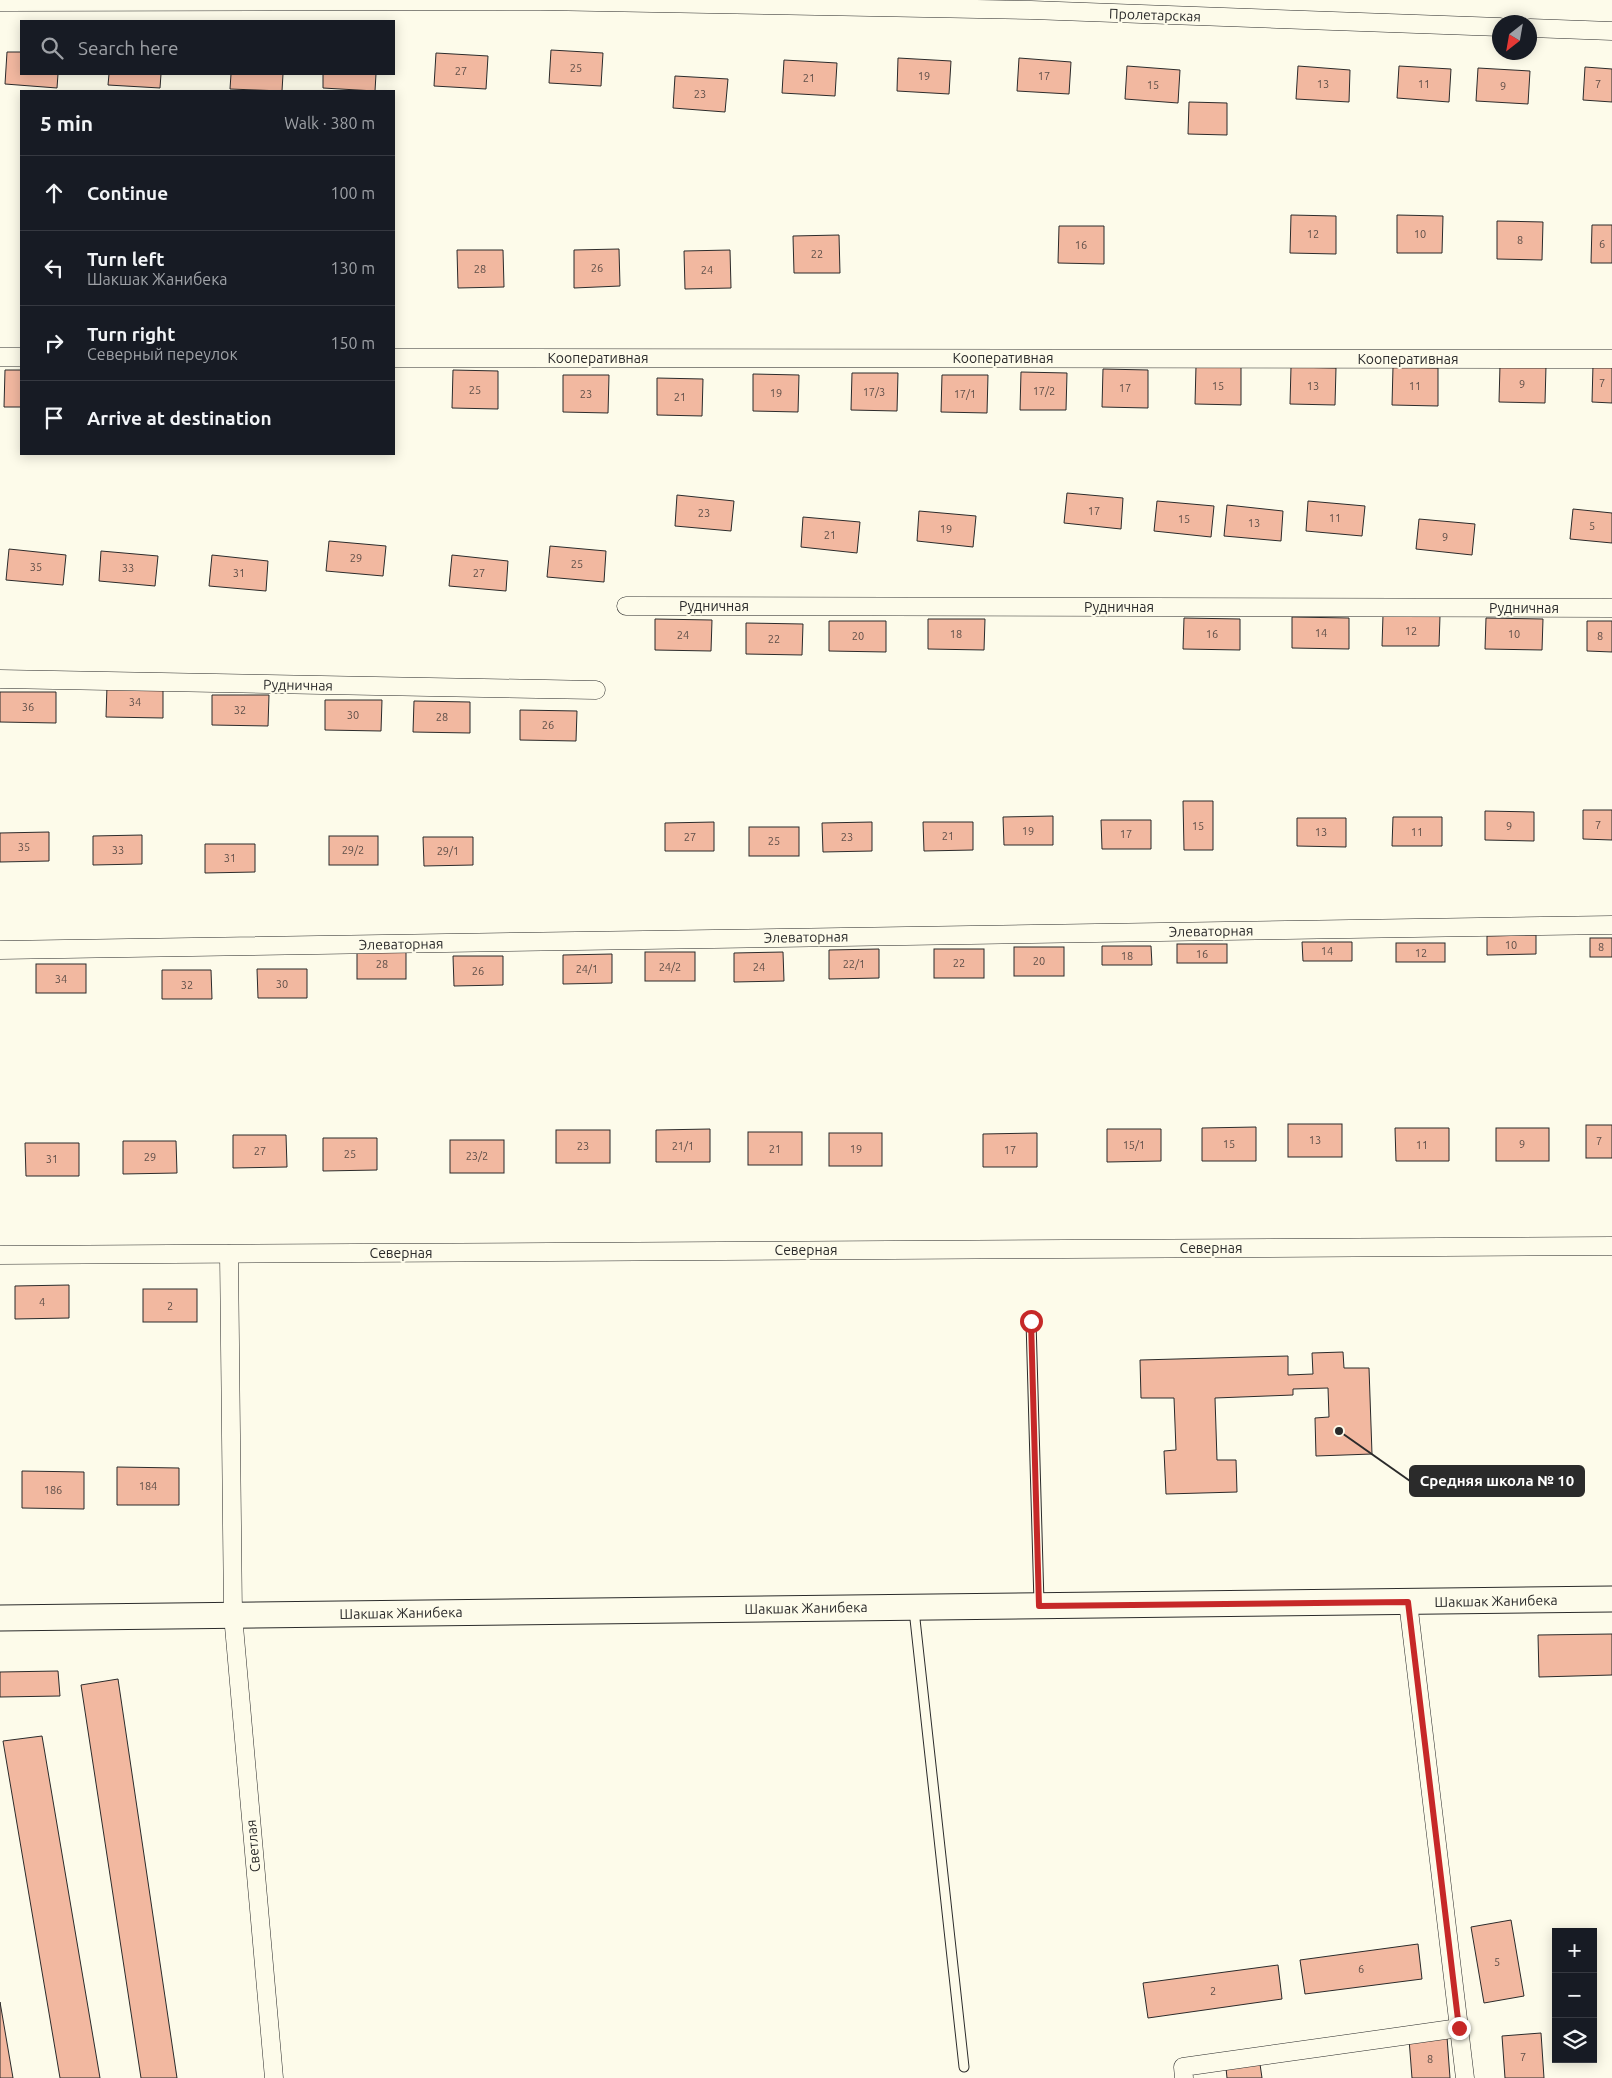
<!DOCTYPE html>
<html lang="en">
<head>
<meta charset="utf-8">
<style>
	:root { --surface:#171b24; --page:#242831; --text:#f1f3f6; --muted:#9ea1a6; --line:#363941 }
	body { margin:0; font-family:Ubuntu,sans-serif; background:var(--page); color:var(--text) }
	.controls { position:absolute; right:15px; bottom:15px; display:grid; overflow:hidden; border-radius:0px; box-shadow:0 2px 12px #0003 }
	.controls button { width:45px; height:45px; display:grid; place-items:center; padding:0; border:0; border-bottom:1px solid var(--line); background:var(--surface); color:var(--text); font:25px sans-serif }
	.compass { position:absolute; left:1492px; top:15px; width:45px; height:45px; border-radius:50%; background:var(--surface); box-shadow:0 2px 12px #0003; rotate:211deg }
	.stop { position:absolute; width:15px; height:15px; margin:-11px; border:4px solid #c62828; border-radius:50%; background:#fff }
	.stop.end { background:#c62828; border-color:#fff; box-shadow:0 1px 5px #0008 }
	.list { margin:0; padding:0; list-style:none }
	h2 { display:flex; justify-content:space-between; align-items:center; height:65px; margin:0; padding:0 20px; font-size:21px }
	h2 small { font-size:16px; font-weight:400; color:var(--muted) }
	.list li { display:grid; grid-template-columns:32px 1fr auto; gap:15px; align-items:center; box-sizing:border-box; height:75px; padding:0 20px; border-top:1px solid var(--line) }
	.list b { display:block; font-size:19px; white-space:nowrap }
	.list p { margin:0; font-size:16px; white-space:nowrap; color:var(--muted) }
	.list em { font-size:16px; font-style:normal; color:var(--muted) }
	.icon { flex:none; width:28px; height:28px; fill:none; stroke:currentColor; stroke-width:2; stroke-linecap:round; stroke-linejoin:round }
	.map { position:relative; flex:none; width:1612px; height:2078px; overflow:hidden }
	.search { position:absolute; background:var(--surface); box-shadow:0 2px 12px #0003; left:20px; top:20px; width:375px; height:55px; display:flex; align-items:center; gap:12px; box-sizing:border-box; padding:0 18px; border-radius:0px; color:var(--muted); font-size:19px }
	.panel { position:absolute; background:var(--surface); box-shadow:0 2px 12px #0003; left:20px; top:90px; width:375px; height:365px; border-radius:0px }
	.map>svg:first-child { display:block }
	.building { fill:#f2b8a0; stroke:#2b2b2b }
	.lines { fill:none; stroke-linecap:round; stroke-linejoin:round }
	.lane-casing { stroke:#2b2b2b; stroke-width:11 }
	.street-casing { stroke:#2b2b2b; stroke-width:19 }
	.secondary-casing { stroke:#2b2b2b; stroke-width:27 }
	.lane { stroke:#fdfbea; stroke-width:9 }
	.street { stroke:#fdfbea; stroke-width:18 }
	.secondary { stroke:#fdfbea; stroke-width:25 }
	.route { stroke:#c62828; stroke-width:6 }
	.labels { text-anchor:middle; stroke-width:4; stroke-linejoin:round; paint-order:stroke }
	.number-label { font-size:11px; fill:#5d4e48 }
	.street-label { font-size:14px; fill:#2b2b2b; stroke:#fdfbea }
	.leader { fill:none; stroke:#2b2b2b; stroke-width:2 }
	.callout-dot { fill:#2b2b2b; stroke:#fdfbea; stroke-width:2 }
	.callout { fill:#2b2b2b; stroke:#2b2b2b; stroke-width:2 }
	.callout-label { font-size:15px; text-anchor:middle; font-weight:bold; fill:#fff }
</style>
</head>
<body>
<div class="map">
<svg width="1612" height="2078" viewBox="0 0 1612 2078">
	<rect width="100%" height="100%" fill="#fdfbea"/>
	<g class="building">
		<polygon points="551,50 603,53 601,86 549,83"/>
		<polygon points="7,52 21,52 21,74 58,74 57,88 5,84"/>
		<polygon points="436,53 488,56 486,89 434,86"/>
		<polygon points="898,58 951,61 949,94 897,91"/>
		<polygon points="1019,58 1071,62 1069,94 1017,91"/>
		<polygon points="784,60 837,63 835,96 782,93"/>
		<polygon points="1127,66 1180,70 1178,103 1125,99"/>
		<polygon points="1298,66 1350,70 1349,102 1296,99"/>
		<polygon points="1399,66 1451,69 1449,102 1397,98"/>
		<polygon points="1585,67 1612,69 1612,102 1583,100"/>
		<polygon points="1478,68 1530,71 1528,104 1476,101"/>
		<polygon points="109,74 161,74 160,88 108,85"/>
		<polygon points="231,74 283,74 282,91 230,89"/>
		<polygon points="323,74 376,74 375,91 323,88"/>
		<polygon points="675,76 728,79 725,112 673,108"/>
		<polygon points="1189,102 1227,103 1227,135 1188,134"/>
		<polygon points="1291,215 1336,216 1336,254 1290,253"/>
		<polygon points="1397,215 1443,216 1442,253 1397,253"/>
		<polygon points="1497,221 1543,222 1542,260 1497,259"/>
		<polygon points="1592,225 1612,225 1612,263 1591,263"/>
		<polygon points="1059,226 1104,226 1104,264 1058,263"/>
		<polygon points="839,235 840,273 794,273 793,236"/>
		<polygon points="619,249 620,286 574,288 574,250"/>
		<polygon points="457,250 503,250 504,287 458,288"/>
		<polygon points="730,250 731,288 685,289 684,251"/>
		<polygon points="1500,365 1546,366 1545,403 1499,402"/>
		<polygon points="1593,365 1612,365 1612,403 1592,402"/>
		<polygon points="1196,366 1241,367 1241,405 1195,404"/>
		<polygon points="1291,367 1336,368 1335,405 1290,404"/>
		<polygon points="1393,367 1438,368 1438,406 1392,405"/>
		<polygon points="1103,369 1148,370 1148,408 1102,407"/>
		<polygon points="5,370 21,370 21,407 4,407"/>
		<polygon points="453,370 498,371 498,409 452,408"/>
		<polygon points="1021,372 1067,373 1066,410 1020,410"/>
		<polygon points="852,373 898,373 897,411 851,410"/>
		<polygon points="753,374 799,375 798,412 753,411"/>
		<polygon points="563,375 609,375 608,413 563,412"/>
		<polygon points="942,375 988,375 987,413 941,412"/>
		<polygon points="657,378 703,379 702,416 657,415"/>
		<polygon points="1067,493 1123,498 1121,529 1064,523"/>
		<polygon points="677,495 734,501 731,531 675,526"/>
		<polygon points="1157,501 1214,506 1211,537 1154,531"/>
		<polygon points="1308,501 1365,506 1362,536 1306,531"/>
		<polygon points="1227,505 1283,511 1281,541 1224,536"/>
		<polygon points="1573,509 1612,513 1612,543 1570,539"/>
		<polygon points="919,511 976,516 973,547 917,541"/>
		<polygon points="803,517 860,522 857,553 801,547"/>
		<polygon points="1419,519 1475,524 1472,555 1416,549"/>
		<polygon points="329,541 386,546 383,576 326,571"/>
		<polygon points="550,546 606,551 604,582 547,577"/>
		<polygon points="9,549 66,555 63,585 6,580"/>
		<polygon points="101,551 158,556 155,586 99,581"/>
		<polygon points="212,555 268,561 266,591 209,586"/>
		<polygon points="452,555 508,561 506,591 449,586"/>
		<polygon points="1383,615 1440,616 1439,646 1382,646"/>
		<polygon points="1292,617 1349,618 1349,649 1292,648"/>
		<polygon points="1184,618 1240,619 1240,650 1183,649"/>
		<polygon points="1486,618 1543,619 1542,650 1485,649"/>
		<polygon points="655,619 712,620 711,651 655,650"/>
		<polygon points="928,619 985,619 984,650 928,649"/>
		<polygon points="829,621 886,621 886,652 829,651"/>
		<polygon points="1587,621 1612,621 1612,652 1587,651"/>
		<polygon points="746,623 803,624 802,655 746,654"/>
		<polygon points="107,686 163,687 163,718 106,717"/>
		<polygon points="0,692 56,692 56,723 0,722"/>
		<polygon points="212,695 269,695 268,726 212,725"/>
		<polygon points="325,700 382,700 381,731 325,730"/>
		<polygon points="414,701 470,702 470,733 413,732"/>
		<polygon points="520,710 577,711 576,741 520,740"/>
		<polygon points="1183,801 1213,801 1213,850 1184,850"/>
		<polygon points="1583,810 1612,810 1612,840 1583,839"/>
		<polygon points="1485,811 1534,812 1534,841 1485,840"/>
		<polygon points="1053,816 1053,845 1004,845 1003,817"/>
		<polygon points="1393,817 1442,817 1442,846 1392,846"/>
		<polygon points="1297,818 1346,818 1346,847 1297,846"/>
		<polygon points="1101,820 1151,820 1151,849 1102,849"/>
		<polygon points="714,822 714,851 665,851 665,823"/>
		<polygon points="872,822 872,851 823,852 822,823"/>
		<polygon points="923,822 973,822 973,850 924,851"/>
		<rect x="749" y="827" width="50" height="29"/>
		<polygon points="49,832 49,861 0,862 0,833"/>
		<polygon points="142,835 142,864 93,865 93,836"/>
		<rect x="329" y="836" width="49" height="29"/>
		<polygon points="423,837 473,837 473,865 424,866"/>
		<polygon points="205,844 255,844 255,872 205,873"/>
		<polygon points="1536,935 1536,954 1487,955 1487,936"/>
		<rect x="1590" y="938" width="22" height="19"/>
		<polygon points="1302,942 1352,942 1352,961 1303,961"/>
		<rect x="1396" y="943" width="49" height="19"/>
		<rect x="1177" y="944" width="50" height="19"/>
		<polygon points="1102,946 1151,946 1152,965 1102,965"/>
		<rect x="1014" y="947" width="50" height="29"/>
		<polygon points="879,949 879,978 829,979 829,950"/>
		<rect x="934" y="949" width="50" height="29"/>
		<rect x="357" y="950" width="49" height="29"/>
		<rect x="645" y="952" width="50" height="29"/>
		<polygon points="783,952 784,981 734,982 734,953"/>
		<polygon points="612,954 612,983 563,984 563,955"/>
		<polygon points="453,956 503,956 503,985 454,986"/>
		<rect x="36" y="964" width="50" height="29"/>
		<polygon points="257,969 307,969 307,998 258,998"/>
		<polygon points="162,970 211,970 212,999 162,999"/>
		<rect x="1288" y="1124" width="54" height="33"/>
		<rect x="1586" y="1125" width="26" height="33"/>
		<polygon points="1256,1127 1256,1161 1202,1161 1202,1128"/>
		<polygon points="1395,1128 1449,1128 1449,1161 1396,1161"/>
		<rect x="1496" y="1128" width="53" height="33"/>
		<polygon points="710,1129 710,1162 656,1162 656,1130"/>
		<polygon points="1107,1129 1161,1129 1161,1161 1107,1162"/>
		<rect x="556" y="1130" width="54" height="33"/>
		<rect x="748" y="1132" width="54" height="33"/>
		<rect x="829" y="1133" width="53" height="33"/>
		<polygon points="1037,1133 1037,1167 983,1167 983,1134"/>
		<polygon points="233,1135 286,1135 287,1167 233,1168"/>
		<polygon points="323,1138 377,1138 377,1170 323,1171"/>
		<rect x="450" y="1140" width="54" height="33"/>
		<polygon points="123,1141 176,1141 177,1173 123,1174"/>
		<polygon points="25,1143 79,1143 79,1176 26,1176"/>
		<polygon points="69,1285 69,1318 15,1319 15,1286"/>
		<rect x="143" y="1289" width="54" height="33"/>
		<polygon points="1343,1352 1344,1368 1369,1368 1372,1454 1316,1456 1315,1418 1329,1417 1328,1388 1293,1389 1293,1395 1215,1398 1217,1460 1236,1460 1237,1492 1166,1494 1164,1451 1176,1450 1174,1398 1141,1398 1140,1360 1288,1356 1288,1375 1313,1374 1312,1353"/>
		<polygon points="117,1467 179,1468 179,1505 117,1505"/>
		<polygon points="22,1471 84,1472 84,1509 22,1508"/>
		<polygon points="1612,1634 1612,1675 1539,1677 1538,1635"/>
		<polygon points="58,1671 60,1696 0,1697 0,1672"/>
		<polygon points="118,1679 177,2078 141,2078 81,1685"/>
		<polygon points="42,1736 100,2078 60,2078 3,1741"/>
		<polygon points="1511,1920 1524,1996 1484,2003 1471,1927"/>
		<polygon points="1418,1944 1422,1979 1305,1994 1300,1960"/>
		<polygon points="1278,1965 1282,1999 1148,2018 1143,1983"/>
		<polygon points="0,2002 13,2078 0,2078"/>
		<polygon points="1541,2033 1544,2078 1505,2078 1502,2036"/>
		<polygon points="1447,2037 1450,2078 1412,2078 1409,2039"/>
		<polygon points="1260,2064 1262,2078 1227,2078 1226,2068"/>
	</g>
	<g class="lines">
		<defs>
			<g id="lane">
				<polyline points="1031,1321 1039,1603"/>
				<polyline points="914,1610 964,2067"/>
			</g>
			<g id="street">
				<polyline points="0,2 540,1 1031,10 1500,27"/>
				<polyline points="1530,28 1612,31"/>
				<polyline points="0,357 21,357"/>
				<polyline points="394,358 1612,359"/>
				<polyline points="626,606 1612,608"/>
				<polyline points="0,679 596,690"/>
				<polyline points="0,950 1612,925"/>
				<polyline points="229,1254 233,1615 274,2078"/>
				<polyline points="0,1255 1612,1246"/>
				<polyline points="1408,1602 1465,2078"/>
				<polyline points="1184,2078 1183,2067 1459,2028"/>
			</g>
			<polyline id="secondary" points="0,1618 1612,1599"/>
		</defs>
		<use href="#lane" class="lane-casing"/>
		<use href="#street" class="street-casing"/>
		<use href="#secondary" class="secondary-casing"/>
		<use href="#lane" class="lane"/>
		<use href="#street" class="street"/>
		<use href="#secondary" class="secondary"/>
	</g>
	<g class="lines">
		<polyline class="route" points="1031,1321 1039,1606 1408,1602 1459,2028"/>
	</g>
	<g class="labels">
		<g class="number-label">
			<text x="576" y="72">25</text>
			<text x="461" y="75">27</text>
			<text x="924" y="80">19</text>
			<text x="1044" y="80">17</text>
			<text x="809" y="82">21</text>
			<text x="1323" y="88">13</text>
			<text x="1424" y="88">11</text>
			<text x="1598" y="88">7</text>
			<text x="1153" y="89">15</text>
			<text x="1503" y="90">9</text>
			<text x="700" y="98">23</text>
			<text x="1313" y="238">12</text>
			<text x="1420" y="238">10</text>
			<text x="1520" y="244">8</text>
			<text x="1602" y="248">6</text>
			<text x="1081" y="249">16</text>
			<text x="817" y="258">22</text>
			<text x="597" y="272">26</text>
			<text x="480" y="273">28</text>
			<text x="707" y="274">24</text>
			<text x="1602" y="387">7</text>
			<text x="1522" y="388">9</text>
			<text x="1218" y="390">15</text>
			<text x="1313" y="390">13</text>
			<text x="1415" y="390">11</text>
			<text x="1125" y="392">17</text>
			<text x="475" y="394">25</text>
			<text x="1044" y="395">17/2</text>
			<text x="874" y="396">17/3</text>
			<text x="776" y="397">19</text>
			<text x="586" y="398">23</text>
			<text x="965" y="398">17/1</text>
			<text x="680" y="401">21</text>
			<text x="1094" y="515">17</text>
			<text x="704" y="517">23</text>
			<text x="1335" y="522">11</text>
			<text x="1184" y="523">15</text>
			<text x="1254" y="527">13</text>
			<text x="1592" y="530">5</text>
			<text x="946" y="533">19</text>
			<text x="830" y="539">21</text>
			<text x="1445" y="541">9</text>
			<text x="356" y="562">29</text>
			<text x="577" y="568">25</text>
			<text x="36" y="571">35</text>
			<text x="128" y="572">33</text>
			<text x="239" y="577">31</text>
			<text x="479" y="577">27</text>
			<text x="1411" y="635">12</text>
			<text x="1321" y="637">14</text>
			<text x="956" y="638">18</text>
			<text x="1212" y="638">16</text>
			<text x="1514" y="638">10</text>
			<text x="683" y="639">24</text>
			<text x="858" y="640">20</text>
			<text x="1600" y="640">8</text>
			<text x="774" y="643">22</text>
			<text x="135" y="706">34</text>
			<text x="28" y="711">36</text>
			<text x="240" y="714">32</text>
			<text x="353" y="719">30</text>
			<text x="442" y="721">28</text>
			<text x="548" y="729">26</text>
			<text x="1598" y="829">7</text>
			<text x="1198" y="830">15</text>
			<text x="1509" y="830">9</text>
			<text x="1028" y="835">19</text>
			<text x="1321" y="836">13</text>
			<text x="1417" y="836">11</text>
			<text x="1126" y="838">17</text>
			<text x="948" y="840">21</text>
			<text x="690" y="841">27</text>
			<text x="847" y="841">23</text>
			<text x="774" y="845">25</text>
			<text x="24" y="851">35</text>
			<text x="118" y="854">33</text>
			<text x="353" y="854">29/2</text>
			<text x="448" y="855">29/1</text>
			<text x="230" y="862">31</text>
			<text x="1511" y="949">10</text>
			<text x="1601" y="951">8</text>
			<text x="1327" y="955">14</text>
			<text x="1421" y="957">12</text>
			<text x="1202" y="958">16</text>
			<text x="1127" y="960">18</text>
			<text x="1039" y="965">20</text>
			<text x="959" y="967">22</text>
			<text x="382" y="968">28</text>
			<text x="854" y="968">22/1</text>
			<text x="670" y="971">24/2</text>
			<text x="759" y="971">24</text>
			<text x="587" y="973">24/1</text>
			<text x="478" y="975">26</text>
			<text x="61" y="983">34</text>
			<text x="282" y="988">30</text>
			<text x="187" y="989">32</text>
			<text x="1315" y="1144">13</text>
			<text x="1599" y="1145">7</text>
			<text x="1229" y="1148">15</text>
			<text x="1522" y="1148">9</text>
			<text x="1134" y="1149">15/1</text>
			<text x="1422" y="1149">11</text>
			<text x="583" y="1150">23</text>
			<text x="683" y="1150">21/1</text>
			<text x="775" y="1153">21</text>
			<text x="856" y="1153">19</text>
			<text x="1010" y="1154">17</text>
			<text x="260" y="1155">27</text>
			<text x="350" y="1158">25</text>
			<text x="477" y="1160">23/2</text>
			<text x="150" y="1161">29</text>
			<text x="52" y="1163">31</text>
			<text x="42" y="1306">4</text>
			<text x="170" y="1310">2</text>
			<text x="148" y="1490">184</text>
			<text x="53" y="1494">186</text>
			<text x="1497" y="1966">5</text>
			<text x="1361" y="1973">6</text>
			<text x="1213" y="1995">2</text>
			<text x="1523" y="2061">7</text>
			<text x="1430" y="2063">8</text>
		</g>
		<g class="street-label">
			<text transform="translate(1155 15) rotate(2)" y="5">Пролетарская</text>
			<text x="598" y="363">Кооперативная</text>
			<text x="1003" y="363">Кооперативная</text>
			<text x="1408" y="364">Кооперативная</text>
			<text x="714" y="611">Рудничная</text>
			<text x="1119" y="612">Рудничная</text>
			<text x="1524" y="613">Рудничная</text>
			<text transform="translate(298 685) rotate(1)" y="5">Рудничная</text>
			<text transform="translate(1211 931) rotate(-1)" y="5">Элеваторная</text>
			<text transform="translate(806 937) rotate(-1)" y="5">Элеваторная</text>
			<text transform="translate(401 944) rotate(-1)" y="5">Элеваторная</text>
			<text x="1211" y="1253">Северная</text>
			<text x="806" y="1255">Северная</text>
			<text x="401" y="1258">Северная</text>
			<text transform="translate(1496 1601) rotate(-1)" y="5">Шакшак Жанибека</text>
			<text transform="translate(806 1608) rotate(-1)" y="5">Шакшак Жанибека</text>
			<text transform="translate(401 1613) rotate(-1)" y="5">Шакшак Жанибека</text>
			<text transform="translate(253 1846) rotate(-95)" y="5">Светлая</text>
		</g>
	</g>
	<path class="leader" d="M1339 1431L1410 1481"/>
	<circle class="callout-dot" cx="1339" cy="1431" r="5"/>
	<rect class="callout" x="1410" y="1466" width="174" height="30" rx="5"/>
	<g class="callout-label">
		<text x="1497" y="1486">Средняя школа № 10</text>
	</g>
</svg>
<div class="controls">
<button>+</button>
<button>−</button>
<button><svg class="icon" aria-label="layers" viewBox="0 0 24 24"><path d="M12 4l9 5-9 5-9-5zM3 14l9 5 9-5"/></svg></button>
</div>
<svg class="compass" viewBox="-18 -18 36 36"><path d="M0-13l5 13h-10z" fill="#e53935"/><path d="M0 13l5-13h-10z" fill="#9ea1a6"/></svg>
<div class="stop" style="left:1031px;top:1321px"></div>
<div class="stop end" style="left:1459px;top:2028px"></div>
<div class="search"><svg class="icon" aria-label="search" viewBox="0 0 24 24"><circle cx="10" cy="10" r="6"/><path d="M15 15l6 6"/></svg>Search here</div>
<section class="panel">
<h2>5 min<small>Walk · 380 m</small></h2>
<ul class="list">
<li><svg class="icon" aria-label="ahead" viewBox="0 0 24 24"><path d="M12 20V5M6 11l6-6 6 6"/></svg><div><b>Continue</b></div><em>100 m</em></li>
<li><svg class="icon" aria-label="left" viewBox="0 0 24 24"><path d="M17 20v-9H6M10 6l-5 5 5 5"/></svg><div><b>Turn left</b><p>Шакшак Жанибека</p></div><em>130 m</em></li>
<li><svg class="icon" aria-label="right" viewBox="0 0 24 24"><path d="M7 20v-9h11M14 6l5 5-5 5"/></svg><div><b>Turn right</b><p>Северный переулок</p></div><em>150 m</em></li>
<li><svg class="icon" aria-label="arrive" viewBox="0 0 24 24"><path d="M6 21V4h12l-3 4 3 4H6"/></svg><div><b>Arrive at destination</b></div></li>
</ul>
</section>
</div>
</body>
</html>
